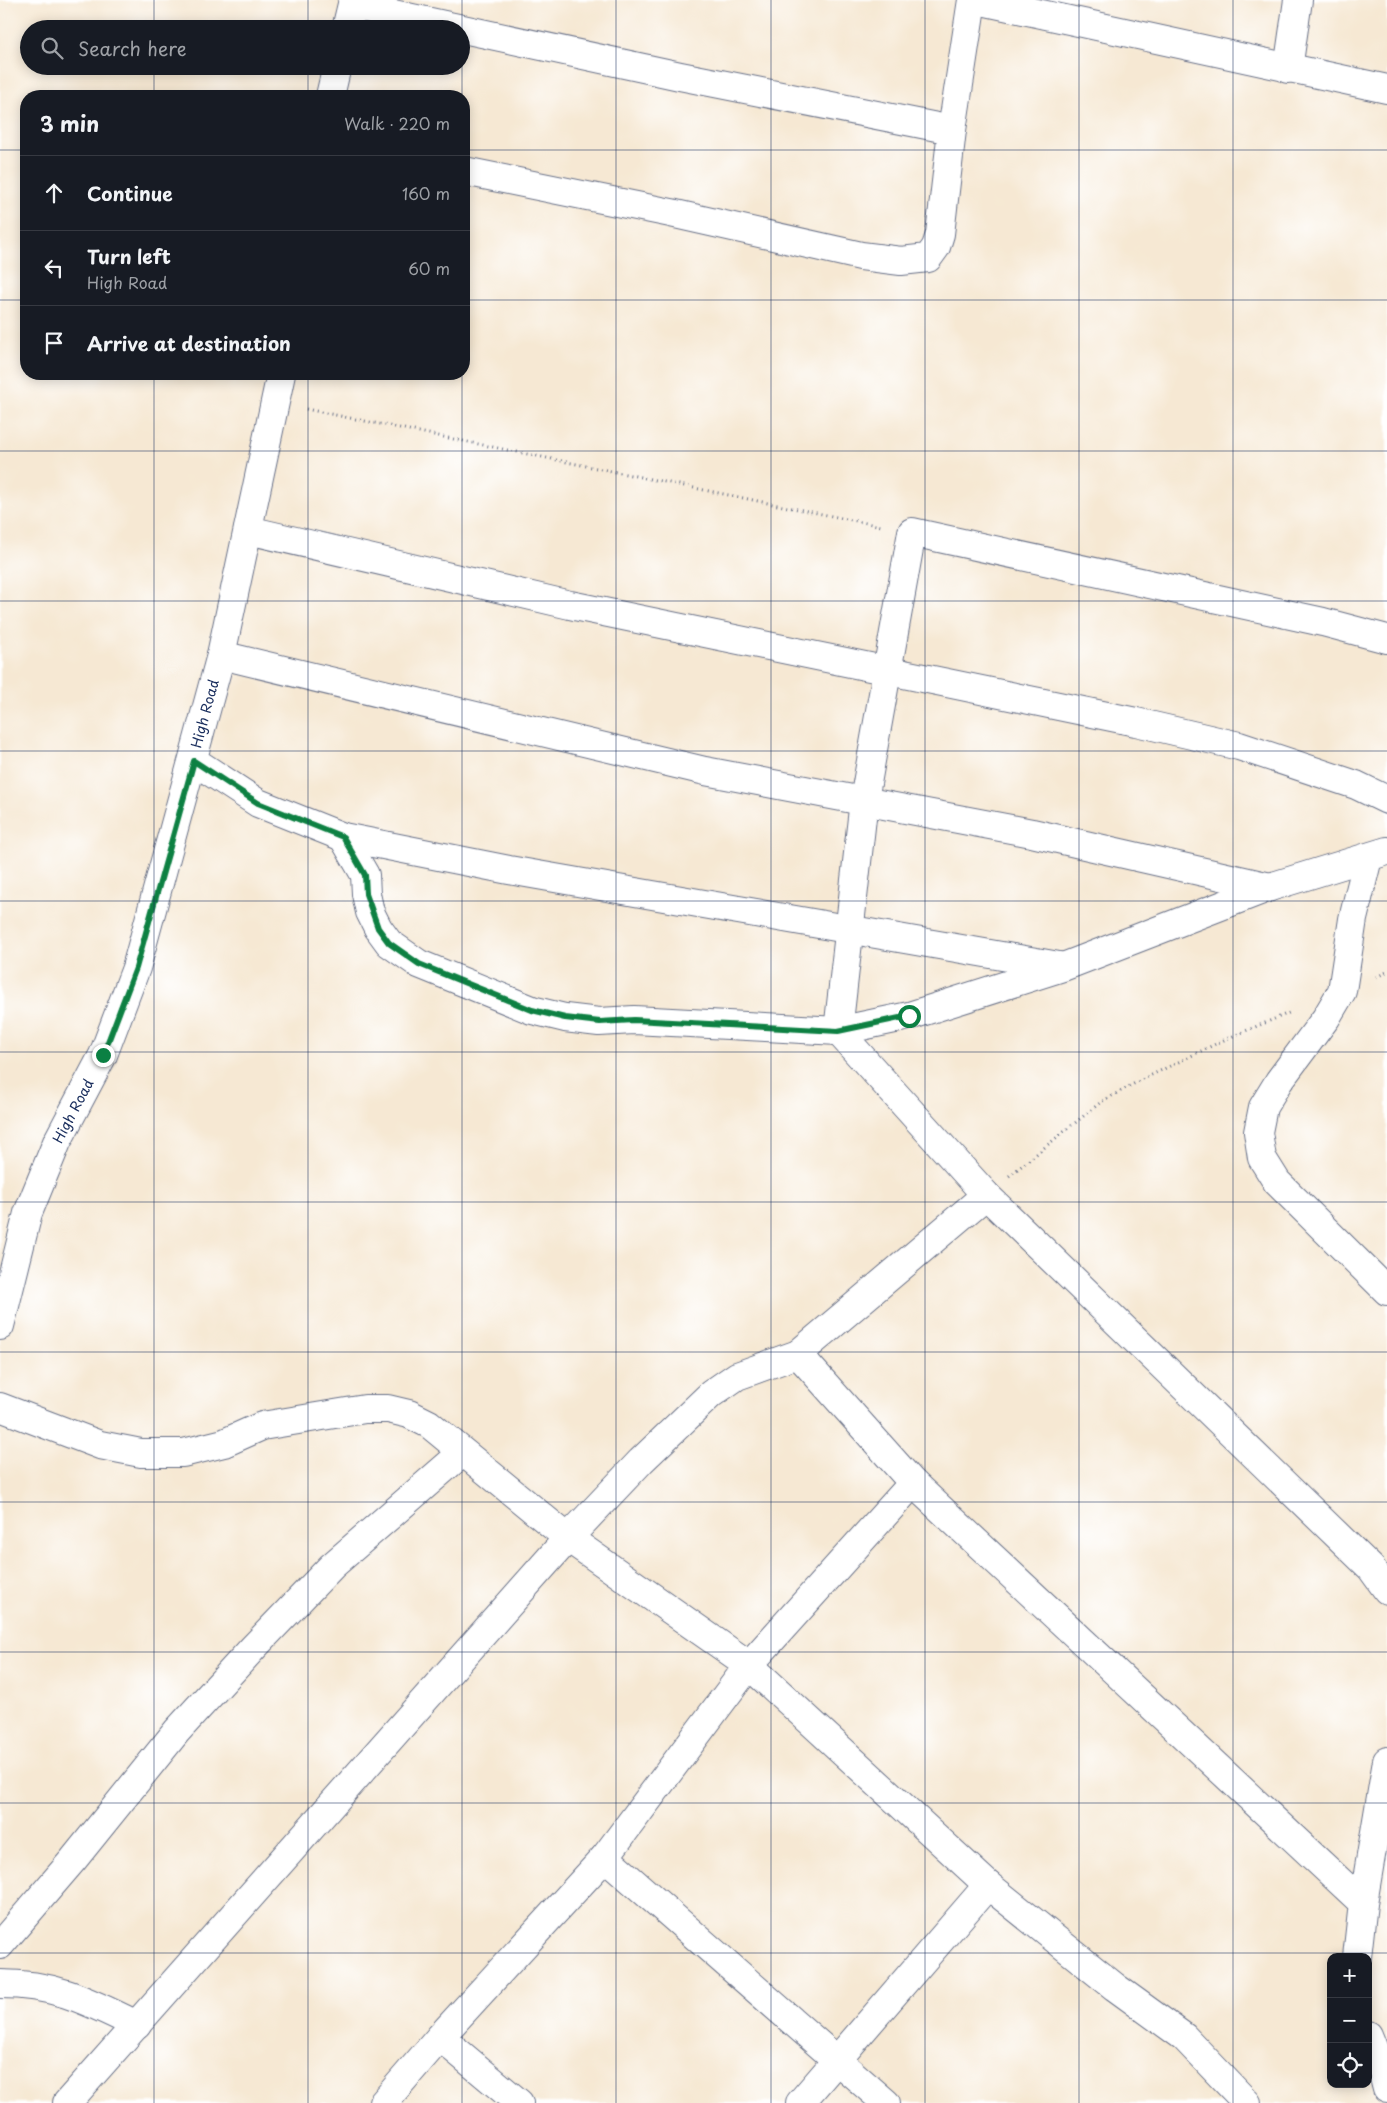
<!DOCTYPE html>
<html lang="en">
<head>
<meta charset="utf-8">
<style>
	:root { --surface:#171b24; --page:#242831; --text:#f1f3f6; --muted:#9ea1a6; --line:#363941 }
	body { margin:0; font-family:"Playpen Sans",sans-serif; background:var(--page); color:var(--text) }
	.controls { position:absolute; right:15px; bottom:15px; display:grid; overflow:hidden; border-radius:10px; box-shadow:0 2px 12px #0003 }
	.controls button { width:45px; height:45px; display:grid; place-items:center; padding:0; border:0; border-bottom:1px solid var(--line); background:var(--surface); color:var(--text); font:25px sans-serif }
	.stop { position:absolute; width:15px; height:15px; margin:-11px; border:4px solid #0b8043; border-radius:50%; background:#fff }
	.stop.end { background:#0b8043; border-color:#fff; box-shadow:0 1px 5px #0008 }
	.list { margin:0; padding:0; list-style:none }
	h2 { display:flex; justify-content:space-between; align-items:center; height:65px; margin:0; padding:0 20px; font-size:21px }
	h2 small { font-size:16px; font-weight:400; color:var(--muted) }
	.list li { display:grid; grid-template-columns:32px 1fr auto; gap:15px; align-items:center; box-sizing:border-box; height:75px; padding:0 20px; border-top:1px solid var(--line) }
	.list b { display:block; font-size:19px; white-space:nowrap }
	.list p { margin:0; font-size:16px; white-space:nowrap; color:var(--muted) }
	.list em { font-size:16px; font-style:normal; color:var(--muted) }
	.icon { flex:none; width:28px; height:28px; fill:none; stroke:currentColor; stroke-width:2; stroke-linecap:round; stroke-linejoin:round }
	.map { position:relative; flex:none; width:1387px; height:2103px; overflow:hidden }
	.search { position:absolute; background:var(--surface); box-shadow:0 2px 12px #0003; left:20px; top:20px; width:450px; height:55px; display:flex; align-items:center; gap:12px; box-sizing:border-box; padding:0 18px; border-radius:28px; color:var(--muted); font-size:19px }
	.panel { position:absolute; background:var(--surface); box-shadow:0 2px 12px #0003; left:20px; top:90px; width:450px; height:290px; border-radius:20px }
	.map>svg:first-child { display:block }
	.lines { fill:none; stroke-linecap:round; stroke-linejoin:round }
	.street-casing { stroke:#687087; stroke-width:30 }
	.path { stroke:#687087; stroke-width:3; stroke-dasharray:1 4; stroke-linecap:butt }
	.street { stroke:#fff; stroke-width:28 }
	.route { stroke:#0b8043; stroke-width:6 }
	.grid { fill:none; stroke:#1b2f5e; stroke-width:1; stroke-opacity:0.55 }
	.labels { text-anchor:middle; stroke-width:4; stroke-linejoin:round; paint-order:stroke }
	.street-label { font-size:14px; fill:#1b2f5e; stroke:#fff }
</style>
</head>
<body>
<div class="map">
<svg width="1387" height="2103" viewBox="0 0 1387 2103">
	<rect width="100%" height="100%" fill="#fff"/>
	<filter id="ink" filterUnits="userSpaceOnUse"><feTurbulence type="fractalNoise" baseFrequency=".02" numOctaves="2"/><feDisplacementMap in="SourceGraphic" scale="10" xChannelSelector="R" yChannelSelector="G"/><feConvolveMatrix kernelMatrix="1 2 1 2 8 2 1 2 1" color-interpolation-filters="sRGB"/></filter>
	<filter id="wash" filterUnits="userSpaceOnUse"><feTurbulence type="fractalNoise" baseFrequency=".0096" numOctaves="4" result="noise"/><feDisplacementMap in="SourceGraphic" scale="20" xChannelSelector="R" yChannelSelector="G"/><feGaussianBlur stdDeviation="1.12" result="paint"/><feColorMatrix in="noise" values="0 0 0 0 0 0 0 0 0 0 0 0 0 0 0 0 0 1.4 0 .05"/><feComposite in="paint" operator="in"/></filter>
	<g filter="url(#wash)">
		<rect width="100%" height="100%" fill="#f6e8d3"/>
	</g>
	<g filter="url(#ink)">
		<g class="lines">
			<defs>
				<g id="street">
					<polyline points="977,0 1387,89"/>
					<polyline points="352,5 680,76 952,130"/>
					<polyline points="346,29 353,0"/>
					<polyline points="1288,69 1298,0"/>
					<polyline points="330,96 337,66"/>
					<polyline points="464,171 671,213 861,256 901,261 928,258 936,247 940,234 952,130 972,0"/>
					<polyline points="248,530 570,605 1136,722 1239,746 1356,785 1387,800"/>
					<polyline points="1387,639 1323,622 912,532 864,800 838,1031 986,1195 1371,1568 1387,1590"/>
					<polyline points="221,655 705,771 1032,833 1270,887"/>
					<polyline points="194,761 258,803 343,837 509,870 1059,966"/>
					<polyline points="343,837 365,875 366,894 370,912 378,928 389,943 419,964 532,1010 565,1018 599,1022 634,1020 838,1031 909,1016 1063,967 1270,887 1387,851"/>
					<polyline points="1368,858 1353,919 1342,991 1326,1018 1279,1081 1263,1107 1258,1132 1262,1158 1277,1182 1387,1291"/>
					<path id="s1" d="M0 1326 28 1213 57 1142 103 1055 136 968 221 655 281 374"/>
					<polyline points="798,1354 913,1483 1363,1903"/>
					<polyline points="0,1407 100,1445 141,1453 183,1453 224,1443 262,1426 365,1409 388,1409 409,1414 429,1424 568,1538 749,1665 988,1885 1115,1987 1184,2037 1247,2103"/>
					<polyline points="605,1857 886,2103"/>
					<polyline points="0,1945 73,1860 177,1731 253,1648 332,1566 462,1453"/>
					<polyline points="1357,1957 1363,1903 1387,1761"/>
					<path d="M0 1984C57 1984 87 2001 137 2025"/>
					<polyline points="1368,2035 1382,2070 1387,2089"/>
					<polyline points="440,2037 519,2103"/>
					<polyline points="67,2103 568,1538 641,1461 711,1394 737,1376 798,1354 986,1195"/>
					<polyline points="383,2103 440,2037 605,1857 749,1665 913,1483"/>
					<polyline points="800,2103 988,1885"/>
				</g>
			</defs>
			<use href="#street" class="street-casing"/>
			<g class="path">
				<polyline points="306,409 881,526"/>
				<polyline points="1376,977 1387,972"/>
				<polyline points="1009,1176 1101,1102 1137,1082 1226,1039 1289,1013"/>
			</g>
			<use href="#street" class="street"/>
		</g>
	</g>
	<g class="lines" filter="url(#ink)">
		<polyline class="route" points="103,1055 136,968 194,761 258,803 343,837 365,875 366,894 378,928 389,943 419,964 532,1010 565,1018 600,1022 634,1020 838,1031 909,1016"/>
	</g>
	<path class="grid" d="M154 0V29M308 0V29M462 0V96M616 0V2103M771 0V2103M925 0V2103M1079 0V2103M1233 0V2103M154 66V96M308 66V96M0 150H26M464 150H1387M0 300H26M464 300H1387M154 374V2103M308 374V2103M462 374V2103M0 451H1387M0 601H1387M0 751H1387M0 901H1387M0 1052H1387M0 1202H1387M0 1352H1387M0 1502H1387M0 1652H1387M0 1803H1387M0 1953H1387"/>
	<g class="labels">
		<g class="street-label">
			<text dy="5" stroke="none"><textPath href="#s1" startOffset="648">High Road</textPath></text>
			<text dy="5" stroke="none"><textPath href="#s1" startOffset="228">High Road</textPath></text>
		</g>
	</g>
</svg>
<div class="controls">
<button>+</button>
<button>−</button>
<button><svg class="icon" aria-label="locate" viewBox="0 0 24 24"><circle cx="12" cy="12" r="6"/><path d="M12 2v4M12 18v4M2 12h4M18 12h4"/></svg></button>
</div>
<div class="stop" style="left:909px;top:1016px"></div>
<div class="stop end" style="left:103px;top:1055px"></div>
<div class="search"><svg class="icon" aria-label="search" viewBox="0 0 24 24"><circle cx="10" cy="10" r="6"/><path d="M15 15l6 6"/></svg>Search here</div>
<section class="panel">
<h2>3 min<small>Walk · 220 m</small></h2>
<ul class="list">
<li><svg class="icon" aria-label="ahead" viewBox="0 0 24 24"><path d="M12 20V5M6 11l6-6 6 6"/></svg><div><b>Continue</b></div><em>160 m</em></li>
<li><svg class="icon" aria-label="left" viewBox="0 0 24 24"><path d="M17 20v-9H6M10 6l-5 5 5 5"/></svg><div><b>Turn left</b><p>High Road</p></div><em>60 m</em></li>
<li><svg class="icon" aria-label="arrive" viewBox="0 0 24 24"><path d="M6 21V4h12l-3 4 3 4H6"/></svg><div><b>Arrive at destination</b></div></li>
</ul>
</section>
</div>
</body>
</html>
